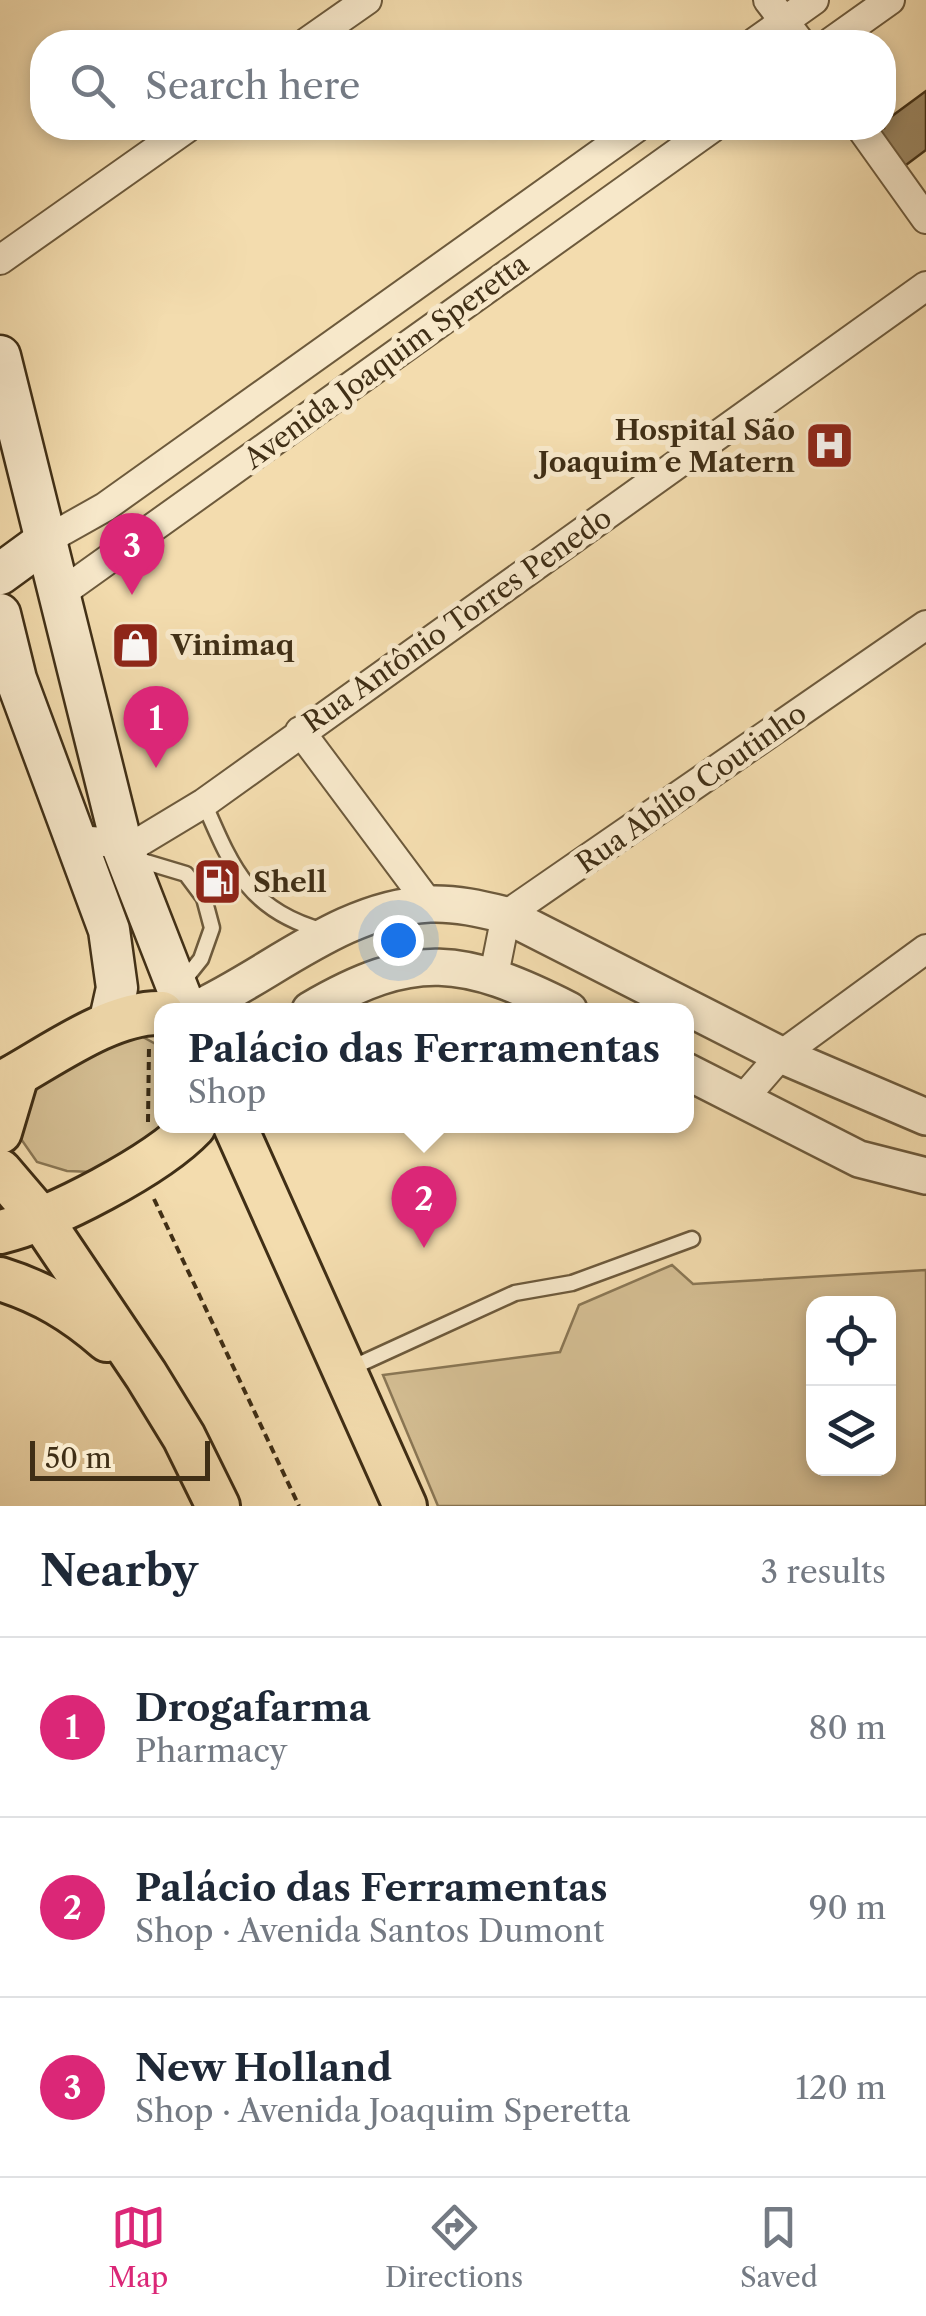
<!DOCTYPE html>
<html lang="en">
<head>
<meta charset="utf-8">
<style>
	:root { --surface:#fff; --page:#f6f6f7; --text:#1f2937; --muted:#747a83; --line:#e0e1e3; --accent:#db2777 }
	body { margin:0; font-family:"Libre Caslon Text",serif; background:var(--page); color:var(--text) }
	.controls { position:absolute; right:30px; bottom:30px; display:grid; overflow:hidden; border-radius:20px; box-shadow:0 5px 15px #0003 }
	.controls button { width:90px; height:90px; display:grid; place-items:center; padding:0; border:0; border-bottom:2px solid var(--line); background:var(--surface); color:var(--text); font:50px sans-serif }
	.scale { position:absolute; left:30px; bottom:25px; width:180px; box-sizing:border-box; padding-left:10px; border:5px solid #402f16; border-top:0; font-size:28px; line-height:35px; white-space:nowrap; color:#402f16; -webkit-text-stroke:8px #f7e8ca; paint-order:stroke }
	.you { position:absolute; left:398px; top:940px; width:35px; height:35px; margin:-25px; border:8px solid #fff; border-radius:50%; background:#1a73e8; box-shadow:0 0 0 15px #1a73e833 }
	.badge { display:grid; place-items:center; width:65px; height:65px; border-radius:50%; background:var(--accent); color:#fff; font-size:32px; font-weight:700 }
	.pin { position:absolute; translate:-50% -82px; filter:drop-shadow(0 2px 5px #0008) }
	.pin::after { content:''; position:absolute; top:52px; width:35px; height:30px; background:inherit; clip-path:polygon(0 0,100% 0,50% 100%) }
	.popup { position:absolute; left:154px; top:1003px; width:540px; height:130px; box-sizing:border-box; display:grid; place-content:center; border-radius:20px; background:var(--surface); filter:drop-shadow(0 2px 8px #0005); font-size:32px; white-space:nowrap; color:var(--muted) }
	.popup b { font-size:38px; color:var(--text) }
	.popup::after { content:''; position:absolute; left:50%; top:100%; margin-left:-20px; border:20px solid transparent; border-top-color:var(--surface) }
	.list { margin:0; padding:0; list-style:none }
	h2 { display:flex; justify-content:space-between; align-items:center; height:130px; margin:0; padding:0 40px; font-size:42px }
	h2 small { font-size:32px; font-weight:400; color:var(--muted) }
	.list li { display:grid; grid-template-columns:65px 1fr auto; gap:30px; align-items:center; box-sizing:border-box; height:180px; padding:0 40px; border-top:2px solid var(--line) }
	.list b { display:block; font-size:38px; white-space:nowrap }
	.list p { margin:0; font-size:32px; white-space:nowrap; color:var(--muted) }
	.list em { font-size:32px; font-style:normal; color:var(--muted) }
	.icon { flex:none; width:55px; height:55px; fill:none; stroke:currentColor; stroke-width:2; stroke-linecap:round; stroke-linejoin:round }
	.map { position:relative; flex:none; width:926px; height:1506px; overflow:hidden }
	.search { position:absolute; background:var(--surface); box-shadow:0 5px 15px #0003; left:30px; right:30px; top:30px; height:110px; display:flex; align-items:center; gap:25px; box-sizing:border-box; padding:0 35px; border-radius:40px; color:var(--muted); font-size:38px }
	.sheet { height:670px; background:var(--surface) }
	nav { display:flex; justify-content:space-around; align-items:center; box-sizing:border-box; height:140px; border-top:2px solid var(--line); background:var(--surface); font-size:28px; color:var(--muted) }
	nav a { display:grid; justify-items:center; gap:5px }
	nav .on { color:var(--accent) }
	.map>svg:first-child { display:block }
	.green { fill:#d5bf94; stroke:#8a7755; stroke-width:2.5; fill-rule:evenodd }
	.building { fill:#9d8965; stroke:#402f16; stroke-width:2.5 }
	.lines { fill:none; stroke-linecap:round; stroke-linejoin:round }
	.service-casing { stroke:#6d5a3c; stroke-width:19 }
	.minor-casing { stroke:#6d5a3c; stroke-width:32 }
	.tertiary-casing { stroke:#6d5a3c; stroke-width:40 }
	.secondary-casing { stroke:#402f16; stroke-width:45 }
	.primary-casing { stroke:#402f16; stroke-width:48 }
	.path { stroke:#402f16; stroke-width:4; stroke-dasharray:8 5; stroke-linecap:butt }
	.service { stroke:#f7e8ca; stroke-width:14 }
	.minor { stroke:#f7e8ca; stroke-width:28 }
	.tertiary { stroke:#f7e8ca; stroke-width:35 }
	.secondary { stroke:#f7e8ca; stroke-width:40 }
	.primary { stroke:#f3dcae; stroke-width:42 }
	.labels { text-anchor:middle; stroke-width:10; stroke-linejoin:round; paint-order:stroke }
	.street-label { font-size:28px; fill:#402f16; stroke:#f7e8ca }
	.poi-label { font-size:28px; font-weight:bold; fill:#402f16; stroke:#f7e8ca; text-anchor:start }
</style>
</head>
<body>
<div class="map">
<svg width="926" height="1506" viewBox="0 0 926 1506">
	<rect width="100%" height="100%" fill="#f3dcae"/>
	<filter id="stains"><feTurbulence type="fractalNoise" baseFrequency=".002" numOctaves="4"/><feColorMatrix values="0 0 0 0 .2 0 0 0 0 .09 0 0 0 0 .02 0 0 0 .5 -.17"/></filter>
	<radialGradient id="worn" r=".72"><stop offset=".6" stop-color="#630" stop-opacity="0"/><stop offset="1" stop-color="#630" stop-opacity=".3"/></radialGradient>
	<g class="green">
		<polygon points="122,1032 141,1036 161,1047 162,1126 167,1126 93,1172 67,1171 37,1162 21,1139 26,1099 41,1077"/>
		<path d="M672 1265 693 1284 926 1270V1506H438L383 1375 560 1352 579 1305ZM814 1304H888V1468H814Z"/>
	</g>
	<polygon class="building" points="926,91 926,150 902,168 875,128 884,128 884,122"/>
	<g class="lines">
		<defs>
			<g id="service">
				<path d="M204 803C232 868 249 911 324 931"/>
				<polyline points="136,859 186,874 204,898 212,928 201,959 181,984"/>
				<polyline points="204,898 241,881"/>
				<polyline points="349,1369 515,1293 572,1283 692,1239"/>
			</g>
			<g id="minor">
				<polyline points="768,0 800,42"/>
				<polyline points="307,42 367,0"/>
				<polyline points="755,42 814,0"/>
				<polyline points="831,42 890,0"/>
				<polyline points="861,128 926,219"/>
				<polyline points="0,260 187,128"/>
				<polyline points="48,539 105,507 636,128"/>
				<polyline points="60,594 712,128"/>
				<polyline points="300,731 429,904"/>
				<polyline points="74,840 136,844 204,803 926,286"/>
				<polyline points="494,975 506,915 926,625"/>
				<polyline points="743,1099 781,1055 926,949"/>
			</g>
			<g id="tertiary">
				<path d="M194 1010C271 975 341 908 430 904 456 903 481 909 506 915L781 1055 926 1117"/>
				<path d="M310 1010C414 949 464 957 569 1010"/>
				<polyline points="686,1071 859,1159 926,1176"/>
			</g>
			<g id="secondary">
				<polyline points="0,356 122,846 186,1010"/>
				<polyline points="0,574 48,539"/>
				<polyline points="0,614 16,679 109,930 117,988 109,1024"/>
			</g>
			<g id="primary">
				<path d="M0 1084C46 1060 109 1011 162 1013"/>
				<polyline points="235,1126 405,1506"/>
				<polyline points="0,1132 17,1075"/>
				<polyline points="0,1171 41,1219 146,1375 184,1437 218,1506"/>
				<path d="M0 1232C52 1220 157 1165 194 1126"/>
				<path d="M0 1279C42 1292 74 1311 107 1340"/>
			</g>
		</defs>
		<use href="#service" class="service-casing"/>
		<use href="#minor" class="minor-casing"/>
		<use href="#tertiary" class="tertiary-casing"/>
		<use href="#secondary" class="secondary-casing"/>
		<use href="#primary" class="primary-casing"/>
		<g class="path">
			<polyline points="148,1122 149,1046"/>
			<polyline points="154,1199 299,1506"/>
		</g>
		<use href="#service" class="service"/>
		<use href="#minor" class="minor"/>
		<use href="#tertiary" class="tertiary"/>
		<use href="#secondary" class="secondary"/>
		<use href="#primary" class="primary"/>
	</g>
	<defs>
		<symbol id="hospital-square" viewBox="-11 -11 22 22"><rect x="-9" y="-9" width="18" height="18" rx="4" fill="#8f2418" stroke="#f7e8ca"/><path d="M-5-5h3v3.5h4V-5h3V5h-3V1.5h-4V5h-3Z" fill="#fff"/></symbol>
		<symbol id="shop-square" viewBox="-11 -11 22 22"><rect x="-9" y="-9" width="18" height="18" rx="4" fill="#8f2418" stroke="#f7e8ca"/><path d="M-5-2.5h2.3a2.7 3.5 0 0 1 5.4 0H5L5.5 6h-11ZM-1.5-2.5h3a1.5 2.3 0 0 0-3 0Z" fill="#fff"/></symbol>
		<symbol id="fuel-square" viewBox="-11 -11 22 22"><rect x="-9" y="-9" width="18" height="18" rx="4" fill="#8f2418" stroke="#f7e8ca"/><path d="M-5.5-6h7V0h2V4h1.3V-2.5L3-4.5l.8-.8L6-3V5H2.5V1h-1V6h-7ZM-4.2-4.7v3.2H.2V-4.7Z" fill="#fff"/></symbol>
	</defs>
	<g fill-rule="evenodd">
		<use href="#hospital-square" x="802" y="418" width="55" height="55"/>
		<use href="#shop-square" x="108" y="618" width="55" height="55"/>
		<use href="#fuel-square" x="190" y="854" width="55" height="55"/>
	</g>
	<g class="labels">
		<g class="street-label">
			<text transform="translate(386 361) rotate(-36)" y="10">Avenida Joaquim Speretta</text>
			<text transform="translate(457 620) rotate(-35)" y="10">Rua Antônio Torres Penedo</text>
			<text transform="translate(691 788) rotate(-35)" y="10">Rua Abílio Coutinho</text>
		</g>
		<g class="poi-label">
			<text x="795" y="440" text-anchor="end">Hospital São<tspan x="795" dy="32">Joaquim e Matern</tspan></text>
			<text x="171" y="655">Vinimaq</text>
			<text x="253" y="892">Shell</text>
		</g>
	</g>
	<rect width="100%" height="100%" filter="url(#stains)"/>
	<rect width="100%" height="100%" fill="url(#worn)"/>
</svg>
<div class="controls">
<button><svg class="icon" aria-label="locate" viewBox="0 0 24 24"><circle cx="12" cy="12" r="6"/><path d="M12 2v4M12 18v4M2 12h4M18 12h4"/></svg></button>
<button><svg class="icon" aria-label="layers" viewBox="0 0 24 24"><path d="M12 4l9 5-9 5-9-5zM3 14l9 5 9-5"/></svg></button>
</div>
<div class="scale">50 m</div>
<div class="you"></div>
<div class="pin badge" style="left:156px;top:768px">1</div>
<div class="pin badge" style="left:424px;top:1248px">2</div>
<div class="popup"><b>Palácio das Ferramentas</b>Shop</div>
<div class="pin badge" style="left:132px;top:595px">3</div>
<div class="search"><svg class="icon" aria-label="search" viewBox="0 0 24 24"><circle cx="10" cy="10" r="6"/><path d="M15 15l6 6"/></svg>Search here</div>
</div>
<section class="sheet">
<h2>Nearby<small>3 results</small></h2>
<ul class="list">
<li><span class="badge">1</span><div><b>Drogafarma</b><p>Pharmacy</p></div><em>80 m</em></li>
<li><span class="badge">2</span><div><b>Palácio das Ferramentas</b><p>Shop · Avenida Santos Dumont</p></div><em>90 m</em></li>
<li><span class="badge">3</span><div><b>New Holland</b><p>Shop · Avenida Joaquim Speretta</p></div><em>120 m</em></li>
</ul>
</section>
<nav>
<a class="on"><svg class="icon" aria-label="map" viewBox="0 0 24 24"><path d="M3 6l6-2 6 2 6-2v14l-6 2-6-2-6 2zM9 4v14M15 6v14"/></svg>Map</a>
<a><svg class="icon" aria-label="directions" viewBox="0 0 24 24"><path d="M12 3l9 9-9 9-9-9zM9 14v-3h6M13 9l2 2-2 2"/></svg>Directions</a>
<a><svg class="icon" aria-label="saved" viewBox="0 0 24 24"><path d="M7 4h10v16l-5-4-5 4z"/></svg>Saved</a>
</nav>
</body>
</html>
